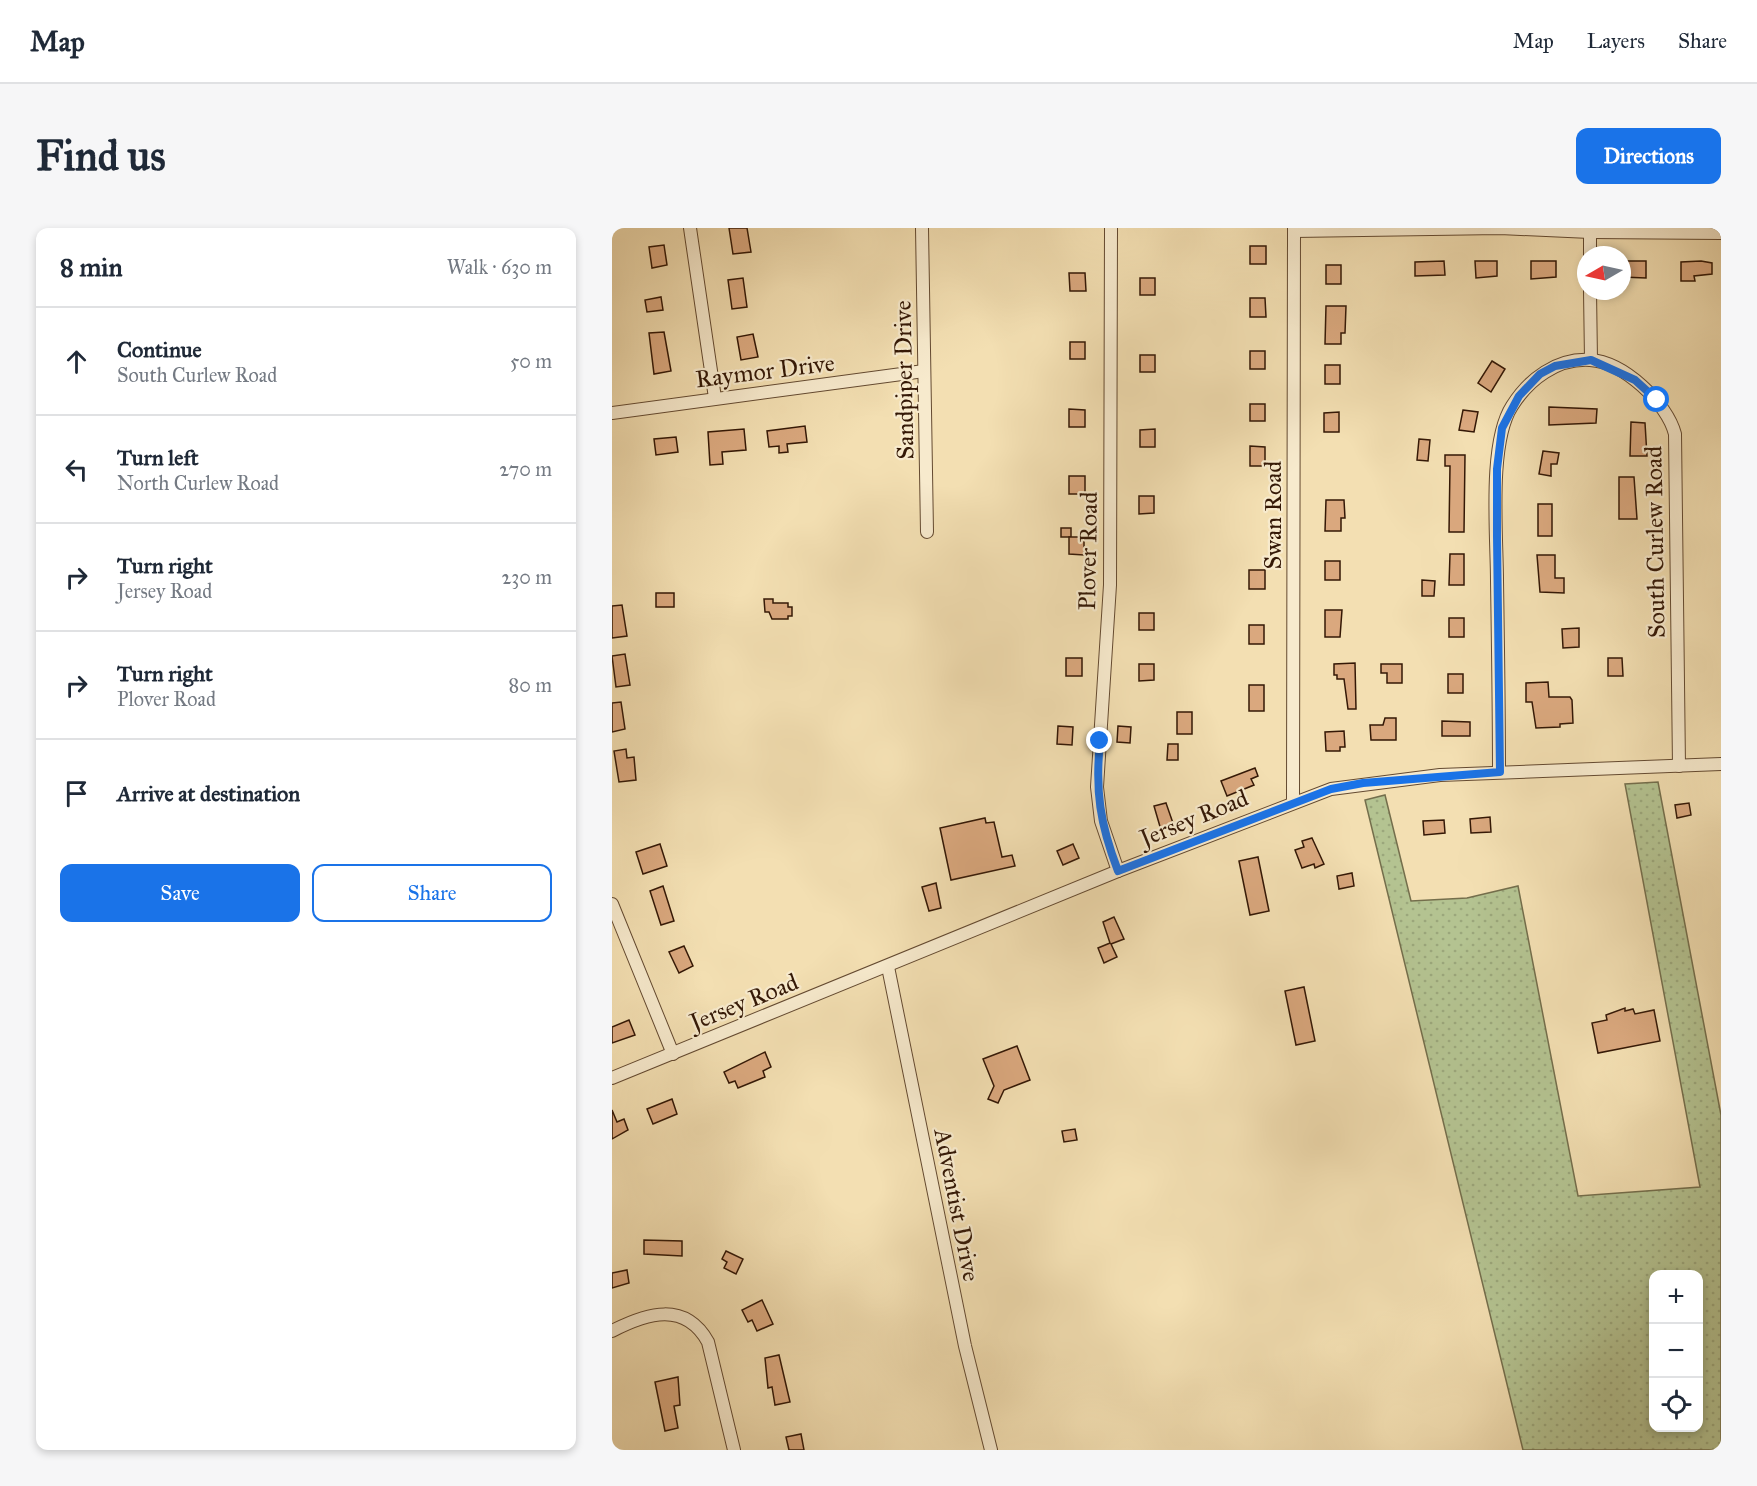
<!DOCTYPE html>
<html lang="en">
<head>
<meta charset="utf-8">
<style>
	:root { --surface:#fff; --page:#f6f6f7; --text:#1f2937; --muted:#747a83; --line:#e0e1e3; --accent:#1a73e8 }
	body { margin:0; font-family:"IM FELL Great Primer",serif; background:var(--page); color:var(--text) }
	.controls { position:absolute; right:18px; bottom:18px; display:grid; overflow:hidden; border-radius:12px; box-shadow:0 3px 9px #0003 }
	.controls button { width:54px; height:54px; display:grid; place-items:center; padding:0; border:0; border-bottom:2px solid var(--line); background:var(--surface); color:var(--text); font:30px sans-serif }
	.compass { position:absolute; left:965px; top:18px; width:54px; height:54px; border-radius:50%; background:var(--surface); box-shadow:0 3px 9px #0003; rotate:261deg }
	.stop { position:absolute; width:18px; height:18px; margin:-14px; border:4px solid #1a73e8; border-radius:50%; background:#fff }
	.stop.end { background:#1a73e8; border-color:#fff; box-shadow:0 2px 6px #0008 }
	.list { margin:0; padding:0; list-style:none }
	h2 { display:flex; justify-content:space-between; align-items:center; height:78px; margin:0; padding:0 24px; font-size:26px }
	h2 small { font-size:20px; font-weight:400; color:var(--muted) }
	.list li { display:grid; grid-template-columns:39px 1fr auto; gap:18px; align-items:center; box-sizing:border-box; height:108px; padding:0 24px; border-top:2px solid var(--line) }
	.list b { display:block; font-size:22px; white-space:nowrap }
	.list p { margin:0; font-size:20px; white-space:nowrap; color:var(--muted) }
	.list em { font-size:20px; font-style:normal; color:var(--muted) }
	.actions { display:flex; gap:12px; padding:18px 24px }
	.actions a { flex:1; padding:14px 0; border:2px solid var(--accent); border-radius:12px; text-align:center; font-size:21px; color:var(--accent) }
	.actions .main { background:var(--accent); color:#fff }
	.icon { flex:none; width:33px; height:33px; fill:none; stroke:currentColor; stroke-width:2; stroke-linecap:round; stroke-linejoin:round }
	.map { position:relative; flex:none; width:1109px; height:1222px; overflow:hidden; border-radius:12px }
	header { display:flex; align-items:center; gap:36px; box-sizing:border-box; height:84px; padding:0 30px; background:var(--surface); border-bottom:2px solid var(--line) }
	header strong { font-size:28px }
	nav { display:flex; gap:33px; margin-inline-start:auto; font-size:21px }
	.intro { display:flex; align-items:center; justify-content:space-between; box-sizing:border-box; height:144px; padding:0 36px }
	h1 { margin:0; font-size:42px }
	.button { padding:15px 27px; border-radius:12px; background:var(--accent); color:#fff; font-size:21px; font-weight:700 }
	main { display:flex; gap:36px; padding:0 36px }
	aside { flex:1; background:var(--surface); border-radius:12px; box-shadow:0 3px 9px #0003 }
	.map>svg:first-child { display:block }
	.grass { fill:url(#grass-dots); stroke:#746e4c; stroke-width:1.5; fill-rule:evenodd }
	.building { fill:#daa87e; stroke:#341806; stroke-width:1.5 }
	.lines { fill:none; stroke-linecap:round; stroke-linejoin:round }
	.minor-casing { stroke:#644a31; stroke-width:14 }
	.minor { stroke:#f7eacd; stroke-width:12 }
	.route { stroke:#1a73e8; stroke-width:8 }
	.labels { text-anchor:middle; stroke-width:4.5; stroke-linejoin:round; paint-order:stroke }
	.street-label { font-size:24px; fill:#341806; stroke:#f7eacd }
</style>
</head>
<body>
<header>
<strong>Map</strong>
<nav><a>Map</a><a>Layers</a><a>Share</a></nav>
</header>
<div class="intro"><h1>Find us</h1><a class="button">Directions</a></div>
<main>
<aside>
<h2>8 min<small>Walk · 630 m</small></h2>
<ul class="list">
<li><svg class="icon" aria-label="ahead" viewBox="0 0 24 24"><path d="M12 20V5M6 11l6-6 6 6"/></svg><div><b>Continue</b><p>South Curlew Road</p></div><em>50 m</em></li>
<li><svg class="icon" aria-label="left" viewBox="0 0 24 24"><path d="M17 20v-9H6M10 6l-5 5 5 5"/></svg><div><b>Turn left</b><p>North Curlew Road</p></div><em>270 m</em></li>
<li><svg class="icon" aria-label="right" viewBox="0 0 24 24"><path d="M7 20v-9h11M14 6l5 5-5 5"/></svg><div><b>Turn right</b><p>Jersey Road</p></div><em>230 m</em></li>
<li><svg class="icon" aria-label="right" viewBox="0 0 24 24"><path d="M7 20v-9h11M14 6l5 5-5 5"/></svg><div><b>Turn right</b><p>Plover Road</p></div><em>80 m</em></li>
<li><svg class="icon" aria-label="arrive" viewBox="0 0 24 24"><path d="M6 21V4h12l-3 4 3 4H6"/></svg><div><b>Arrive at destination</b></div></li>
</ul>
<div class="actions"><a class="main">Save</a><a>Share</a></div>
</aside>
<div class="map">
<svg width="1109" height="1222" viewBox="0 0 1109 1222">
	<defs>
		<pattern id="grass-dots" width="8" height="8" patternUnits="userSpaceOnUse" patternTransform="scale(1.5)"><rect width="8" height="8" fill="#b4c391"/><path d="M2 2h.1M6 6h.1" fill="none" stroke="#9ba77c" stroke-width="1.8" stroke-linecap="round"/></pattern>
	</defs>
	<rect width="100%" height="100%" fill="#f3dfb2"/>
	<filter id="stains"><feTurbulence type="fractalNoise" baseFrequency=".00333" numOctaves="4"/><feColorMatrix values="0 0 0 0 .2 0 0 0 0 .09 0 0 0 0 .02 0 0 0 .5 -.17"/></filter>
	<radialGradient id="worn" r=".72"><stop offset=".6" stop-color="#630" stop-opacity="0"/><stop offset="1" stop-color="#630" stop-opacity=".3"/></radialGradient>
	<path class="grass" d="M1046 554 1109 887V1222H911L753 572 773 567 799 673 855 670 906 658 966 968 1088 959 1013 556ZM1042 1046H1086V1200H1042Z"/>
	<g class="building">
		<polygon points="117,0 135,0 139,24 121,26"/>
		<polygon points="52,17 55,37 40,40 37,19"/>
		<rect x="638" y="18" width="16" height="18"/>
		<polygon points="832,33 833,47 803,48 803,34"/>
		<polygon points="863,33 885,33 885,48 864,50"/>
		<polygon points="919,33 944,33 944,49 919,51"/>
		<polygon points="1013,33 1034,33 1034,50 1010,49 1010,35"/>
		<polygon points="1089,33 1100,35 1100,46 1082,48 1083,53 1069,53 1069,34"/>
		<rect x="714" y="37" width="15" height="19"/>
		<polygon points="457,45 473,45 474,63 458,63"/>
		<polygon points="131,50 135,79 120,81 116,52"/>
		<rect x="528" y="50" width="15" height="17"/>
		<polygon points="49,69 51,82 35,84 33,72"/>
		<polygon points="638,70 653,70 654,89 638,89"/>
		<polygon points="714,78 734,78 733,105 729,105 729,116 713,116"/>
		<polygon points="52,104 59,143 42,146 37,105"/>
		<polygon points="141,106 146,129 129,132 125,109"/>
		<rect x="458" y="114" width="15" height="17"/>
		<rect x="638" y="123" width="15" height="18"/>
		<rect x="528" y="127" width="15" height="17"/>
		<polygon points="880,133 893,141 879,164 866,155"/>
		<rect x="713" y="137" width="15" height="19"/>
		<rect x="638" y="176" width="15" height="17"/>
		<polygon points="937,179 985,181 984,195 937,197"/>
		<polygon points="457,181 473,182 473,199 457,199"/>
		<polygon points="851,182 866,184 862,204 847,202"/>
		<polygon points="727,184 727,204 712,204 712,185"/>
		<polygon points="1019,194 1033,195 1035,228 1018,228"/>
		<polygon points="193,198 195,214 175,216 176,224 167,225 167,218 157,219 155,203"/>
		<polygon points="132,201 134,222 110,224 111,236 98,237 96,204"/>
		<polygon points="543,201 543,219 528,219 528,202"/>
		<polygon points="64,209 66,224 44,227 42,211"/>
		<polygon points="807,211 818,212 816,233 805,232"/>
		<polygon points="638,218 653,219 653,238 638,238"/>
		<polygon points="931,223 947,225 945,236 939,236 939,248 927,246"/>
		<polygon points="833,227 853,227 852,304 837,304 838,238 833,238"/>
		<rect x="457" y="248" width="16" height="18"/>
		<polygon points="1007,249 1022,249 1025,291 1007,291"/>
		<polygon points="527,268 542,268 542,285 527,286"/>
		<polygon points="714,272 732,272 733,290 729,290 729,303 713,303"/>
		<rect x="926" y="276" width="14" height="32"/>
		<rect x="449" y="300" width="10" height="9"/>
		<polygon points="457,309 472,309 472,327 457,326"/>
		<polygon points="838,326 852,326 852,357 837,357"/>
		<polygon points="925,327 943,327 943,350 952,350 952,365 928,364"/>
		<rect x="713" y="333" width="15" height="19"/>
		<rect x="637" y="342" width="16" height="19"/>
		<polygon points="810,352 823,353 822,368 810,368"/>
		<rect x="44" y="365" width="18" height="14"/>
		<polygon points="152,371 161,371 161,375 176,375 176,379 180,379 180,388 176,388 176,391 160,391 157,384 153,384"/>
		<polygon points="10,377 15,408 0,410 0,378"/>
		<polygon points="713,382 730,382 728,409 713,409"/>
		<rect x="527" y="385" width="15" height="17"/>
		<rect x="837" y="390" width="15" height="19"/>
		<rect x="637" y="397" width="15" height="19"/>
		<polygon points="967,400 967,419 951,420 950,401"/>
		<polygon points="13,426 18,457 4,459 0,428"/>
		<rect x="454" y="430" width="16" height="18"/>
		<polygon points="996,430 1010,430 1011,448 996,448"/>
		<polygon points="743,435 744,481 736,481 732,451 725,451 725,447 722,447 722,436"/>
		<polygon points="527,436 542,436 542,452 527,453"/>
		<polygon points="769,436 790,436 790,455 775,455 775,445 769,445"/>
		<rect x="836" y="446" width="15" height="19"/>
		<polygon points="936,454 937,469 958,469 960,472 961,495 948,496 948,499 924,500 920,474 914,474 914,455"/>
		<rect x="637" y="457" width="15" height="26"/>
		<polygon points="9,474 13,501 0,504 0,475"/>
		<rect x="565" y="484" width="15" height="22"/>
		<polygon points="773,490 784,490 784,512 759,512 758,497 771,497"/>
		<polygon points="830,493 858,494 858,508 830,508"/>
		<polygon points="446,498 461,499 460,517 445,516"/>
		<polygon points="506,498 519,499 518,515 505,514"/>
		<polygon points="732,503 733,519 728,519 728,523 714,523 713,504"/>
		<polygon points="556,516 566,516 566,532 555,532"/>
		<polygon points="14,521 15,530 22,529 24,552 7,554 2,523"/>
		<polygon points="643,540 646,548 639,551 642,557 615,568 609,553"/>
		<polygon points="554,575 562,598 549,602 542,578"/>
		<polygon points="1077,575 1079,587 1065,590 1063,577"/>
		<polygon points="878,589 879,604 859,605 858,591"/>
		<polygon points="373,590 374,595 382,594 390,629 400,627 403,638 339,652 328,600"/>
		<polygon points="832,592 833,605 812,607 811,593"/>
		<polygon points="700,610 712,636 703,640 702,636 690,640 683,622 692,619 690,613"/>
		<polygon points="48,616 55,638 31,646 24,624"/>
		<polygon points="461,616 467,630 451,637 445,623"/>
		<polygon points="646,629 657,683 638,687 627,633"/>
		<polygon points="740,645 742,658 727,661 725,648"/>
		<polygon points="324,655 329,680 317,683 310,659"/>
		<polygon points="51,658 62,693 49,697 38,663"/>
		<polygon points="502,689 512,711 499,716 505,729 492,735 486,720 498,715 491,694"/>
		<polygon points="72,718 81,738 67,745 57,724"/>
		<polygon points="692,759 703,813 684,817 673,763"/>
		<polygon points="1013,780 1013,783 1021,781 1023,786 1042,782 1048,813 986,825 980,795 995,792 994,787"/>
		<polygon points="17,792 23,807 0,815 0,799"/>
		<polygon points="405,818 418,852 392,862 386,875 376,871 382,858 371,831"/>
		<polygon points="153,824 159,839 151,843 153,849 126,860 123,853 117,855 112,844"/>
		<polygon points="60,871 65,886 41,896 35,881"/>
		<polygon points="0,882 5,894 12,891 16,902 0,911"/>
		<polygon points="463,901 465,912 452,914 450,903"/>
		<polygon points="32,1012 70,1013 70,1028 32,1026"/>
		<polygon points="114,1023 131,1031 124,1046 112,1040 115,1034 110,1031"/>
		<polygon points="15,1042 17,1055 0,1060 0,1045"/>
		<polygon points="150,1072 161,1096 145,1103 140,1092 136,1094 130,1082"/>
		<polygon points="167,1127 178,1174 163,1177 160,1159 156,1160 153,1130"/>
		<polygon points="66,1149 68,1177 62,1178 66,1200 53,1203 43,1154"/>
		<polygon points="189,1206 192,1222 177,1222 174,1209"/>
	</g>
	<g class="lines">
		<defs>
			<g id="minor">
				<polyline points="78,0 103,170"/>
				<polyline points="310,0 315,304"/>
				<polyline points="499,0 498,357 485,559 489,593 506,643"/>
				<polyline points="682,3 888,0 978,4 1109,5"/>
				<polyline points="978,4 978,27"/>
				<polyline points="978,63 979,132"/>
				<polyline points="0,185 312,143"/>
				<path d="M887 544C887 480 886 416 885 353 885 308 876 215 900 178 917 151 945 130 978 132 1012 134 1055 175 1063 206L1067 538"/>
				<polyline points="681,573 682,0"/>
				<polyline points="0,676 61,826"/>
				<polyline points="276,739 353,1118 379,1222"/>
				<polyline points="0,850 506,643 719,561 828,547 1109,536"/>
				<path d="M0 1103C35 1085 73 1073 96 1114L122 1222"/>
			</g>
		</defs>
		<use href="#minor" class="minor-casing"/>
		<use href="#minor" class="minor"/>
	</g>
	<g class="lines">
		<path class="route" d="M488 513C483 563 488 596 506 643L719 561 751 555 888 544 885 308V241L890 200 907 168 928 146 943 138 979 132 1023 152 1045 172"/>
	</g>
	<g class="labels">
		<g class="street-label">
			<text transform="translate(153 143) rotate(-7)" y="8">Raymor Drive</text>
			<text transform="translate(292 152) rotate(-91)" y="8">Sandpiper Drive</text>
			<text transform="translate(661 287) rotate(-90)" y="8">Swan Road</text>
			<text transform="translate(1043 314) rotate(-91)" y="8">South Curlew Road</text>
			<text transform="translate(476 323) rotate(-89)" y="8">Plover Road</text>
			<text transform="translate(582 590) rotate(-22)" y="8">Jersey Road</text>
			<text transform="translate(132 774) rotate(-22)" y="8">Jersey Road</text>
			<text transform="translate(345 977) rotate(79)" y="8">Adventist Drive</text>
		</g>
	</g>
	<rect width="100%" height="100%" filter="url(#stains)"/>
	<rect width="100%" height="100%" fill="url(#worn)"/>
</svg>
<div class="controls">
<button>+</button>
<button>−</button>
<button><svg class="icon" aria-label="locate" viewBox="0 0 24 24"><circle cx="12" cy="12" r="6"/><path d="M12 2v4M12 18v4M2 12h4M18 12h4"/></svg></button>
</div>
<svg class="compass" viewBox="-18 -18 36 36"><path d="M0-13l5 13h-10z" fill="#e53935"/><path d="M0 13l5-13h-10z" fill="#747a83"/></svg>
<div class="stop" style="left:1045px;top:172px"></div>
<div class="stop end" style="left:488px;top:513px"></div>
</div>
</main>
</body>
</html>
